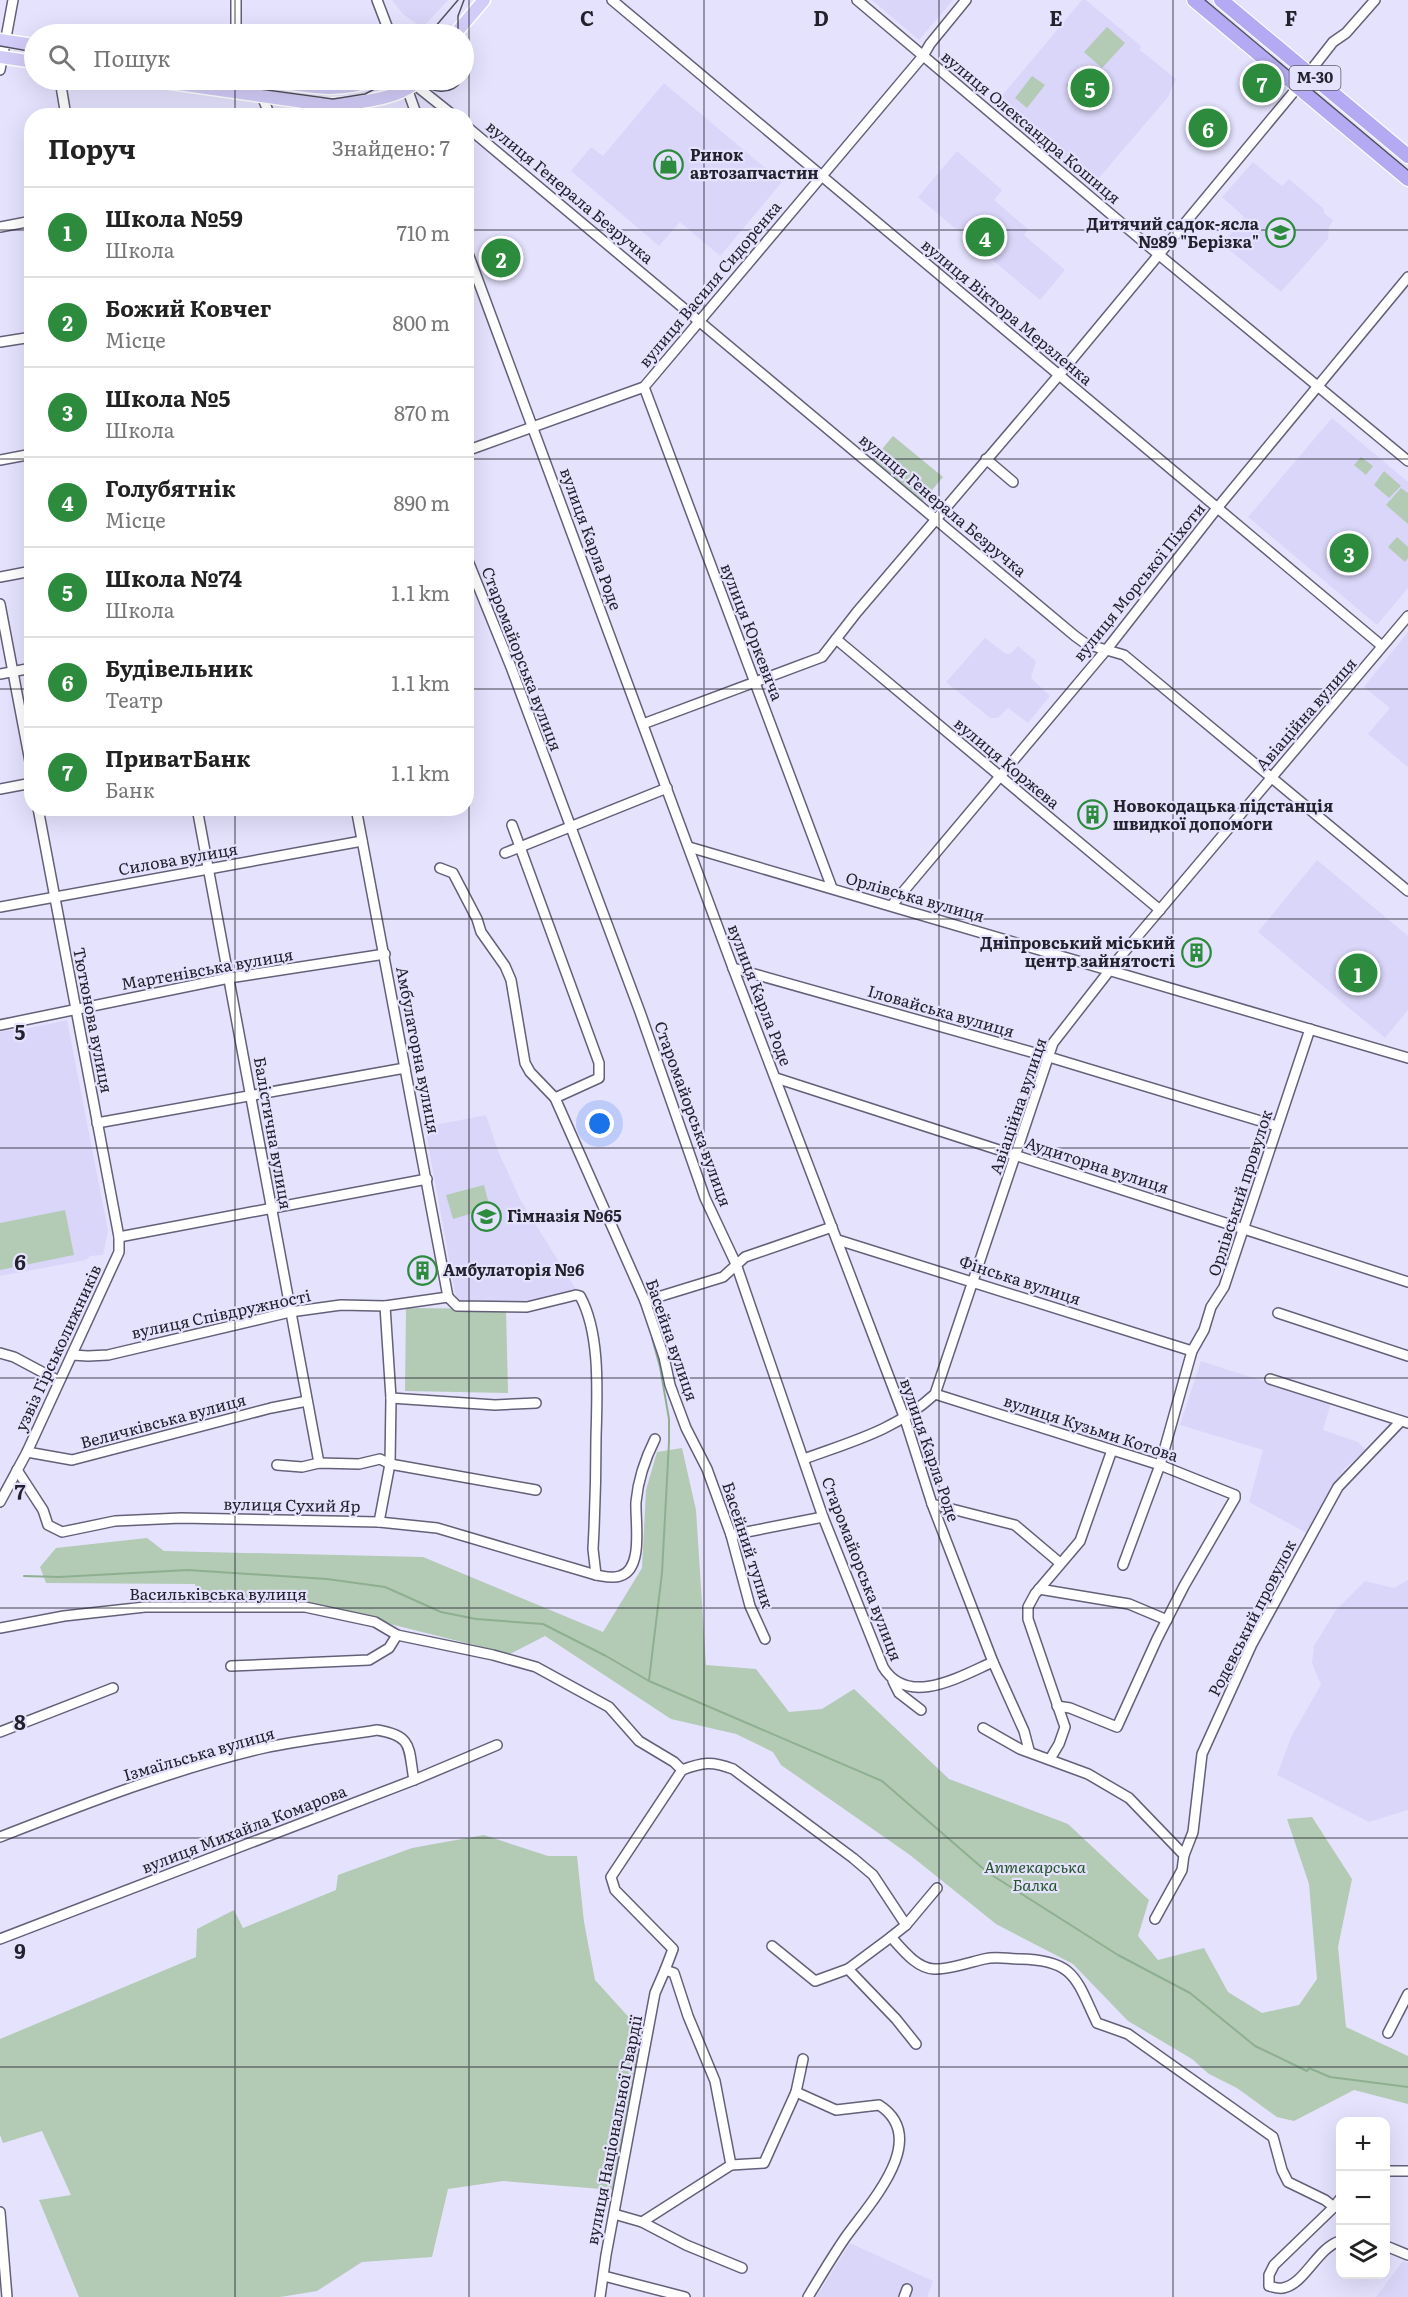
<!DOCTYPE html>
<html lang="uk">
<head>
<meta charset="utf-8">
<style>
	:root { --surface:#fff; --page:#f2f2f2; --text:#222; --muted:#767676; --line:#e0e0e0; --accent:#2c8b3d }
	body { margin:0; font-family:Literata,serif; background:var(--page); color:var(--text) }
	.controls { position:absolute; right:18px; bottom:18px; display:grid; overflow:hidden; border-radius:12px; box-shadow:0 6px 24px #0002 }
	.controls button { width:54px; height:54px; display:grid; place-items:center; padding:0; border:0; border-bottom:2px solid var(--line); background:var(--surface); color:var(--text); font:30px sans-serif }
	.you { position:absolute; left:600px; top:1124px; width:21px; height:21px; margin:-15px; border:4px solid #fff; border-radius:50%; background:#1a73e8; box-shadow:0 0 0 9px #1a73e833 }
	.badge { display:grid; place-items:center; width:39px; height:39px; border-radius:50%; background:var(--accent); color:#fff; font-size:20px; font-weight:700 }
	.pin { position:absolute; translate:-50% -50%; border:3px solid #fff; box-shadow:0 2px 6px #0006 }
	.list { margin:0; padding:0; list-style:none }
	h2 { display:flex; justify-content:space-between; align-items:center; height:78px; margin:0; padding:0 24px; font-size:26px }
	h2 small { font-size:20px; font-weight:400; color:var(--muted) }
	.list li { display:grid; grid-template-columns:39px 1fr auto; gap:18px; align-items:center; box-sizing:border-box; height:90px; padding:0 24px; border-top:2px solid var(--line) }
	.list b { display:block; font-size:22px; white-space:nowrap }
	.list p { margin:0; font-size:20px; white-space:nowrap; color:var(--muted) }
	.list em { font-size:20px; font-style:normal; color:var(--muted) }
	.icon { flex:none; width:33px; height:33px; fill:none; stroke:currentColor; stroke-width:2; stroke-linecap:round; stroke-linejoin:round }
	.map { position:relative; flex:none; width:1408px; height:2297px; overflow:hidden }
	.search { position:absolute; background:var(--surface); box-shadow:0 6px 24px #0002; left:24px; top:24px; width:450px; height:66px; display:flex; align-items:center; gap:15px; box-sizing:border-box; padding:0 21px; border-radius:33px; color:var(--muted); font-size:22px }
	.panel { position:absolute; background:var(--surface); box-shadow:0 6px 24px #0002; left:24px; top:108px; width:450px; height:708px; border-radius:24px }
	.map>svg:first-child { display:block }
	.built { fill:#dad6f9 }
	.green { fill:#b3cab4 }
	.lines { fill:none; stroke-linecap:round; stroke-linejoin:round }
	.stream { stroke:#8eb090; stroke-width:2 }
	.minor-casing { stroke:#636078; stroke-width:12 }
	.major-casing { stroke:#fff; stroke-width:15 }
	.highway-casing { stroke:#fff; stroke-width:16 }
	.minor { stroke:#fff; stroke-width:9 }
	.major { stroke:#d2ccf8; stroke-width:12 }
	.highway { stroke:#b4aaf3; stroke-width:14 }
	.tram { stroke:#535160; stroke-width:1.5 }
	.grid { fill:none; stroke:#23212c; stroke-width:1.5; stroke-opacity:0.55 }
	.labels { text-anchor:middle; stroke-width:4.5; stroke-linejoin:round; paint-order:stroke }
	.shield { fill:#e5e2fe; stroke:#5d5b6b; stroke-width:1.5 }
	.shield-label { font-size:15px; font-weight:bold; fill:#23212c }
	.street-label { font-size:16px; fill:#23212c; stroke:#e5e2fe }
	.poi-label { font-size:16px; font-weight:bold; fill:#23212c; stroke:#e5e2fe; text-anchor:start }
	.park-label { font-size:16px; font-style:italic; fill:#24552a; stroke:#e5e2fe }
	.grid-label { font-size:20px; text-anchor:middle; font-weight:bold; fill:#23212c; stroke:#e5e2fe; stroke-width:4.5; stroke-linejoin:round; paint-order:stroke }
</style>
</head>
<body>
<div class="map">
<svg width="1408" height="2297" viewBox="0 0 1408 2297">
	<rect width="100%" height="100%" fill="#e5e2fe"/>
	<g class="built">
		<polygon points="392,0 448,0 422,28 403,14"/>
		<polygon points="872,0 953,0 919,40"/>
		<polygon points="1082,0 1086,0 1141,46 1140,50 1176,79 1168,97 1093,185 995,104"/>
		<polygon points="664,83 782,182 720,256 680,222 659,246 571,171 591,147 603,156"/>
		<polygon points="957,151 1002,190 994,200 1028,229 1024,235 1065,270 1040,300 918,197"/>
		<polygon points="1253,162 1282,186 1289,179 1323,208 1325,214 1333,220 1329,227 1328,239 1281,292 1222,244 1244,217 1222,197"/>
		<polygon points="1332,418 1408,482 1408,588 1377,625 1248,517"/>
		<polygon points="1408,632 1408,767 1368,734 1390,708 1364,687"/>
		<polygon points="985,638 1006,654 1010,654 1018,646 1036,661 1031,678 1050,696 1028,723 1008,708 998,718 990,718 946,682"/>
		<polygon points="1317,860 1408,936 1408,1010 1385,1038 1258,932"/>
		<polygon points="67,1020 108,1231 103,1255 90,1256 86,1260 0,1276 0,1032 11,1030 15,1031"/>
		<polygon points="486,1115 498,1151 521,1201 577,1291 526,1305 457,1303 425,1127"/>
		<polygon points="1201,1361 1331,1403 1323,1430 1358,1442 1366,1450 1345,1468 1307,1533 1249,1502 1263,1450 1180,1425"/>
		<polygon points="1408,1580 1408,1810 1369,1822 1277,1775 1292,1735 1321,1685 1312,1663 1314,1646 1336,1610 1365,1581 1394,1588"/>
		<polygon points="850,2243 933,2281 927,2297 816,2297"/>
		<polygon points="1403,2261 1408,2263 1408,2297 1376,2297"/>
	</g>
	<g class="green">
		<polygon points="1107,27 1125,43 1102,68 1084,52"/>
		<polygon points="1075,75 1094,92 1085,102 1066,86"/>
		<polygon points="1032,76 1045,85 1027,108 1015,98"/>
		<polygon points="893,436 943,477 922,502 872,461"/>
		<polygon points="1361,457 1373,466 1366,475 1354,465"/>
		<polygon points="1384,471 1401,486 1389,498 1374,485"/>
		<polygon points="1401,488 1408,493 1408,524 1386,505"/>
		<polygon points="1397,537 1408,547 1408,558 1405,562 1388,547"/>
		<polygon points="484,1185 490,1208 453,1219 446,1195"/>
		<polygon points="65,1210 74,1255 0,1270 0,1223"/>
		<polygon points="406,1308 506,1309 508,1393 405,1391"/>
		<polygon points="682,1448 696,1510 706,1665 756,1669 789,1712 822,1709 854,1689 949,1779 1068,1824 1149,1900 1138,1936 1158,1960 1204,1948 1228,1992 1262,2013 1299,2005 1317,1979 1309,1884 1287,1819 1312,1817 1352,1879 1338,1947 1346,2027 1408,2056 1408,2104 1354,2090 1294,2121 1277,2117 1237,2088 1209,2074 1192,2059 1128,2021 1073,1964 996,1924 910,1855 781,1765 773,1752 736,1734 671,1719 545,1636 510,1654 310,1604 200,1599 195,1584 46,1583 40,1567 56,1548 147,1538 164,1551 423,1557 603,1632 642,1568 646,1490 657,1452"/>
		<polygon points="484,1835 548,1856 577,1856 584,1922 595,1980 644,2034 614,2190 503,2181 448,2189 432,2257 362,2262 317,2291 280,2297 79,2297 39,2200 71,2195 42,2131 3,2143 0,2135 0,2039 196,1957 197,1929 234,1910 243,1928 336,1890 338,1875 412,1848"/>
	</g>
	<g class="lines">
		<g class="stream">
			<polyline points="24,1576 59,1577 188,1570 327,1579 385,1587 441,1612 476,1619 543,1624 606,1656 649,1681 882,1781 987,1872 1118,1955 1190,1993 1255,2046 1307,2071 1309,2068 1330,2077 1408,2087"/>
			<polyline points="649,1680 662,1573 669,1442 669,1419 660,1367 652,1338"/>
		</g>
		<defs>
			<g id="minor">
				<polyline points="377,0 390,34"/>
				<polyline points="612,0 1382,646"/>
				<polyline points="857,0 1158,254 1408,461"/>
				<polyline points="236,34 236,0"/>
				<polyline points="0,70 13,0"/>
				<polyline points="60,80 66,116"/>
				<polyline points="404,80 417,116"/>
				<polyline points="414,84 454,116"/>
				<polyline points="262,96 270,116"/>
				<polyline points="466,126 1075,636 1086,644 1124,655 1408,891"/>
				<polyline points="0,227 32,221"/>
				<polyline points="466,248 733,968 905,1419 932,1504 993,1662 1024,1731 1029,1750"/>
				<polyline points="0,342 32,337"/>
				<polyline points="644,387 832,888"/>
				<polyline points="466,451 644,387 923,56 930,44 966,0"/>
				<polyline points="986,459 1013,482"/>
				<polyline points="0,460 32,454"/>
				<path d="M466 556 511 667 640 1012 705 1198 736 1264 823 1517 883 1667C908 1708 961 1676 993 1662"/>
				<polyline points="0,577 32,571"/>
				<polyline points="0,604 32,772"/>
				<polyline points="836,639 1160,910"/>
				<polyline points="0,674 32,668"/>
				<polyline points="643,724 822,657 857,612 1059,375 1297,88 1333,42 1346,33 1375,0"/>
				<polyline points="0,789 32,783"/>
				<polyline points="197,808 319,1463"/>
				<polyline points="356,808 448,1297"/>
				<polyline points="512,825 599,1063 599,1078 555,1098 645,1301 664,1357 670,1385 686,1428 707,1469 731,1535 750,1606 765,1639"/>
				<polyline points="689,847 1408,1058"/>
				<polyline points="505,853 667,788"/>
				<polyline points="440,868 453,873 477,919 481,932 505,966 511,980 525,1063 530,1072 555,1098"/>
				<polyline points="892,905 1107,649 1218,507 1408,277"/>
				<polyline points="0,907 362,841"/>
				<polyline points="733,968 1049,1057 1277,1126"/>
				<polyline points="0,1025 229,978 385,954"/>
				<polyline points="776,1078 1408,1282"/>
				<polyline points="97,1123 405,1068"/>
				<polyline points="119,1237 427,1179"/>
				<polyline points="838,1240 1192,1351"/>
				<path d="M448 1297 457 1306 527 1307 576 1295 580 1296C601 1334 597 1395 596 1438 596 1475 595 1512 593 1549L596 1575"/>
				<polyline points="645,1301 723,1277 745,1257 832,1227"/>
				<polyline points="1278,1313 1408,1356"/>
				<polyline points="0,1353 14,1357 59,1381"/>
				<polyline points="72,1355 88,1356 108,1355 290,1312 341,1305 385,1306 448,1297"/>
				<polyline points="1270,1379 1408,1423"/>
				<polyline points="935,1394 1160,1465 1235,1495 1235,1498 1184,1586 1157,1639 1117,1727 1070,1708 1057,1706"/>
				<polyline points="391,1398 495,1405 536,1403"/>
				<polyline points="27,1452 72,1460 271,1408 307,1401"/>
				<path d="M804 1459C853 1441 896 1430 935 1394L1053 1043 1120 957 1408 616"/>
				<polyline points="277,1465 302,1467 319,1463 359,1464 380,1459 390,1464 536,1490"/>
				<path d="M17 1470 43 1510 48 1525 62 1532 115 1521 181 1518 379 1522 437 1528 596 1575C603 1576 613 1579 620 1576 644 1569 635 1522 636 1502 638 1480 645 1459 655 1439"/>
				<polyline points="0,1502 27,1452 119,1252 119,1237 38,808"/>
				<polyline points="932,1504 1015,1525 1060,1563"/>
				<polyline points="379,1522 390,1464 391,1398 385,1306"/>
				<polyline points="731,1535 823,1517"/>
				<polyline points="1123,1565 1160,1465 1192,1351 1204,1330 1211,1307 1224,1287 1310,1029"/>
				<polyline points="1039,1589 1129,1604 1167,1620"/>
				<polyline points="0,1628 64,1616 145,1607 305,1607 375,1622 397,1635 493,1655 536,1667 609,1707 639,1741 674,1762 682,1770"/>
				<polyline points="231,1666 369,1660 389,1648 397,1635"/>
				<polyline points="893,1681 899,1693 921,1710"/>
				<polyline points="983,1728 1020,1749 1088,1774 1129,1798 1184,1855"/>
				<polyline points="0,1732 113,1688"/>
				<polyline points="1050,1759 1059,1744 1065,1727 1028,1619 1028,1607 1035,1594 1080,1541 1112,1450"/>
				<polyline points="682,1770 611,1877 615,1890 673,1949 665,1970 674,1973 688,2016 715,2081 731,2165"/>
				<path d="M682 1770C703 1762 712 1761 733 1769L853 1858 873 1875 906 1925"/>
				<path d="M0 1837C87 1803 174 1769 264 1748 301 1740 340 1736 377 1730 414 1736 408 1748 414 1780"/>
				<polyline points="1155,1919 1182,1870 1184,1855 1193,1832 1202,1754 1252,1644 1338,1487 1401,1421"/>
				<path d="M891 1937C902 1949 916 1968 934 1969 947 1970 971 1962 984 1959 997 1956 1007 1959 1020 1959 1075 1960 1076 1979 1097 2023L1128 2034 1273 2137 1282 2170 1288 2182 1325 2200 1334 2207 1340 2199"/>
				<polyline points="0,1939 414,1780 497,1745"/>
				<polyline points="772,1946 815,1981 848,1969 891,1937 906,1925 937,1888"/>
				<polyline points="848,1969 896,2019 916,2044"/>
				<polyline points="1388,2033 1408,1994"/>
				<path d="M796 2092 836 2110 879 2105C932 2139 868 2205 845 2238 832 2257 820 2277 808 2297"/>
				<polyline points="1386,2171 1408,2171"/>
				<path d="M1334 2207 1274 2265 1269 2275V2286C1273 2287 1279 2289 1283 2288 1305 2284 1317 2248 1340 2241"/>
				<polyline points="0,2212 7,2297"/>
				<polyline points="614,2214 642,2222 686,2245 742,2268"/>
				<polyline points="642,2222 731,2165 764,2163 796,2092 803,2059"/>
				<polyline points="1386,2246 1408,2255"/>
				<polyline points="604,2276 685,2297"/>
				<polyline points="600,2297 606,2255 655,1993 665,1970"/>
				<polyline points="904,2297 907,2289"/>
			</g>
			<g id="major">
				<polyline points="455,34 484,0"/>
				<polyline points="0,40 34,45"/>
				<polyline points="0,57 34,62"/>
				<path d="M150 80 318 104C345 105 400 101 418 80"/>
				<path d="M265 80C302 85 337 95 373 80"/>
			</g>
			<g id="highway">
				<polyline points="1194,0 1408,179"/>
				<polyline points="1221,0 1408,156"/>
			</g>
		</defs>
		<use href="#minor" class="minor-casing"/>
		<use href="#major" class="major-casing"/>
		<use href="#highway" class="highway-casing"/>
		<use href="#minor" class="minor"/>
		<use href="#major" class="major"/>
		<use href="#highway" class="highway"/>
		<g class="tram">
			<polyline points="1205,0 1408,170"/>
			<polyline points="429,34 458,0"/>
			<polyline points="458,34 458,16 464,0"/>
			<polyline points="0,46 34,52"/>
			<polyline points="192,80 333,99 365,94 392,80"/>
			<path d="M418 80C430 93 451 97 462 80"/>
		</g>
	</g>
	<path class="grid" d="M235 0V34M469 0V2297M704 0V2297M939 0V2297M1173 0V2297M235 80V116M0 230H32M466 230H1408M0 459H32M466 459H1408M0 689H32M466 689H1408M235 808V2297M0 919H1408M0 1148H1408M0 1378H1408M0 1608H1408M0 1838H1408M0 2067H1408"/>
	<defs>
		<symbol id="shop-ring" viewBox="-11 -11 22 22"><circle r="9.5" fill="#e5e2fe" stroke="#2c8b3d" stroke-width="1.5"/><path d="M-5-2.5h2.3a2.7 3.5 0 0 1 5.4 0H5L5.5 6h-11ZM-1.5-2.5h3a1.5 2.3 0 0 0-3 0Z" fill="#2c8b3d"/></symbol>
		<symbol id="school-ring" viewBox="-11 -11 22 22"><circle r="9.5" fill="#e5e2fe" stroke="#2c8b3d" stroke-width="1.5"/><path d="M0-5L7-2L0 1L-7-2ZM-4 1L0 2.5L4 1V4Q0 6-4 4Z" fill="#2c8b3d"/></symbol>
		<symbol id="building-ring" viewBox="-11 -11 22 22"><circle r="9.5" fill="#e5e2fe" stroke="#2c8b3d" stroke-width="1.5"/><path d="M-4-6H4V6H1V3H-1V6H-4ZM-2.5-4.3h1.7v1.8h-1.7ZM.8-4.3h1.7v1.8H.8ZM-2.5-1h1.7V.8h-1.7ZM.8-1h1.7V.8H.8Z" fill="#2c8b3d"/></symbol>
	</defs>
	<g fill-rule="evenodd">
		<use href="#shop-ring" x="652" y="148" width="33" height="33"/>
		<use href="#school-ring" x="1264" y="216" width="33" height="33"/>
		<use href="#building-ring" x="1076" y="798" width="33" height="33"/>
		<use href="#building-ring" x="1180" y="936" width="33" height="33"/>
		<use href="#school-ring" x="470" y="1200" width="33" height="33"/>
		<use href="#building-ring" x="406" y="1254" width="33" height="33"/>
	</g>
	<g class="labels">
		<rect class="shield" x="1289.5" y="66" width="51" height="24" rx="4.5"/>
		<g class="shield-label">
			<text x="1315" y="83">М-30</text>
		</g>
		<g class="street-label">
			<text transform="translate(1031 127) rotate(40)" y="6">вулиця Олександра Кошиця</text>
			<text transform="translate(570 192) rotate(40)" y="6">вулиця Генерала Безручка</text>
			<text transform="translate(710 284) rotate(-50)" y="6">вулиця Василя Сидоренка</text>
			<text transform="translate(1007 312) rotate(40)" y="6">вулиця Віктора Мерзленка</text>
			<text transform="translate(943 505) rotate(40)" y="6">вулиця Генерала Безручка</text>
			<text transform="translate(591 539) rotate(70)" y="6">вулиця Карла Роде</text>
			<text transform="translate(1139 582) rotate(-51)" y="6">вулиця Морської Піхоти</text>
			<text transform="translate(752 632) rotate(69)" y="6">вулиця Юркевича</text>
			<text transform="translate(522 659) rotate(69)" y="6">Старомайорська вулиця</text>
			<text transform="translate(1306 714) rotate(-49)" y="6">Авіаційна вулиця</text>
			<text transform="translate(1007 763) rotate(40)" y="6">вулиця Коржева</text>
			<text transform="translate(178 859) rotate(-10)" y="6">Силова вулиця</text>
			<text transform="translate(915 897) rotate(16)" y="6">Орлівська вулиця</text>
			<text transform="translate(207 969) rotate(-10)" y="6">Мартенівська вулиця</text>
			<text transform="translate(760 995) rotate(69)" y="6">вулиця Карла Роде</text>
			<text transform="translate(941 1011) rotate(16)" y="6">Іловайська вулиця</text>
			<text transform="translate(93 1020) rotate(79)" y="6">Тютюнова вулиця</text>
			<text transform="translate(418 1050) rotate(79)" y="6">Амбулаторна вулиця</text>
			<text transform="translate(1018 1106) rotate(-71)" y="6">Авіаційна вулиця</text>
			<text transform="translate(693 1114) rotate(70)" y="6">Старомайорська вулиця</text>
			<text transform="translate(273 1133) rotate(80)" y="6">Балістична вулиця</text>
			<text transform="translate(1097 1165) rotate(18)" y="6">Аудиторна вулиця</text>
			<text transform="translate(1240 1193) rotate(-72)" y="6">Орлівський провулок</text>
			<text transform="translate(1020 1280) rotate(18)" y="6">Фінська вулиця</text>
			<text transform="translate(221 1314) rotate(-12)" y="6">вулиця Співдружності</text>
			<text transform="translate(672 1340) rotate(71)" y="6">Басейна вулиця</text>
			<text transform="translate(58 1348) rotate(-65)" y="6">узвіз Гірськолижників</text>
			<text transform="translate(163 1421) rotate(-15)" y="6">Величківська вулиця</text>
			<text transform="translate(1091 1428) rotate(18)" y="6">вулиця Кузьми Котова</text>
			<text transform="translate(930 1450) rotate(71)" y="6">вулиця Карла Роде</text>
			<text transform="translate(292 1505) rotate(1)" y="6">вулиця Сухий Яр</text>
			<text transform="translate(748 1545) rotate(72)" y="6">Басейний тупик</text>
			<text transform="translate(862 1569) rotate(69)" y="6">Старомайорська вулиця</text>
			<text x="218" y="1600">Васильківська вулиця</text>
			<text transform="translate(1252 1618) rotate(-63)" y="6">Родевський провулок</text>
			<text transform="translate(199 1754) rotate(-16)" y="6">Ізмаїльська вулиця</text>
			<text transform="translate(244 1829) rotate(-21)" y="6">вулиця Михайла Комарова</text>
			<text transform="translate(614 2130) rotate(-79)" y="6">вулиця Національної Гвардії</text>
		</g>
		<g class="poi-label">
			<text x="690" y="161">Ринок<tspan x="690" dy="18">автозапчастин</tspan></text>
			<text x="1259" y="230" text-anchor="end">Дитячий садок-ясла<tspan x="1259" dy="18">№89 "Берізка"</tspan></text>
			<text x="1113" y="812">Новокодацька підстанція<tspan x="1113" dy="18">швидкої допомоги</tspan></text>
			<text x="1175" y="949" text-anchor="end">Дніпровський міський<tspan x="1175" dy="18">центр зайнятості</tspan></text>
			<text x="507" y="1222">Гімназія №65</text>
			<text x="443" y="1276">Амбулаторія №6</text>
		</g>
		<g class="park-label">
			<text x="1035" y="1873">Аптекарська<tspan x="1035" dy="18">Балка</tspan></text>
		</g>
	</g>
	<g class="grid-label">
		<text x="587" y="26">C</text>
		<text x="821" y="26">D</text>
		<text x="1056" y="26">E</text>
		<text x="1291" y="26">F</text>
		<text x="20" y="1040">5</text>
		<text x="20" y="1270">6</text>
		<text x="20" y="1500">7</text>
		<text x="20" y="1730">8</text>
		<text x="20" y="1959">9</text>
	</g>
</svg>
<div class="controls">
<button>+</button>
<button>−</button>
<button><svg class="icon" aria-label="layers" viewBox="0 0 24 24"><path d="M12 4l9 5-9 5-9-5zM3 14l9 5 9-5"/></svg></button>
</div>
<div class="you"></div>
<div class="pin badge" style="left:1358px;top:973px">1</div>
<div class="pin badge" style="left:501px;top:258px">2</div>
<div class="pin badge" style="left:1349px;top:553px">3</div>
<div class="pin badge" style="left:985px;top:237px">4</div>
<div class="pin badge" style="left:1090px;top:88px">5</div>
<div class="pin badge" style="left:1208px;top:128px">6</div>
<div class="pin badge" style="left:1262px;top:83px">7</div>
<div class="search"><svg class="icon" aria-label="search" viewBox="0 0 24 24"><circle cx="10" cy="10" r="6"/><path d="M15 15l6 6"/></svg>Пошук</div>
<section class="panel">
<h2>Поруч<small>Знайдено: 7</small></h2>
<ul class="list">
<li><span class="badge">1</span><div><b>Школа №59</b><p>Школа</p></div><em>710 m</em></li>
<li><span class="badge">2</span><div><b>Божий Ковчег</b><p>Місце</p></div><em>800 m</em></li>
<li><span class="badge">3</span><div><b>Школа №5</b><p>Школа</p></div><em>870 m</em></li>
<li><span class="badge">4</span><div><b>Голубятнік</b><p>Місце</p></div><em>890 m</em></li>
<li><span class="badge">5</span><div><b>Школа №74</b><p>Школа</p></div><em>1.1 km</em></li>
<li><span class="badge">6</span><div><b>Будівельник</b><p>Театр</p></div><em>1.1 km</em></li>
<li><span class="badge">7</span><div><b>ПриватБанк</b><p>Банк</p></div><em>1.1 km</em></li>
</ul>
</section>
</div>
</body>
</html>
